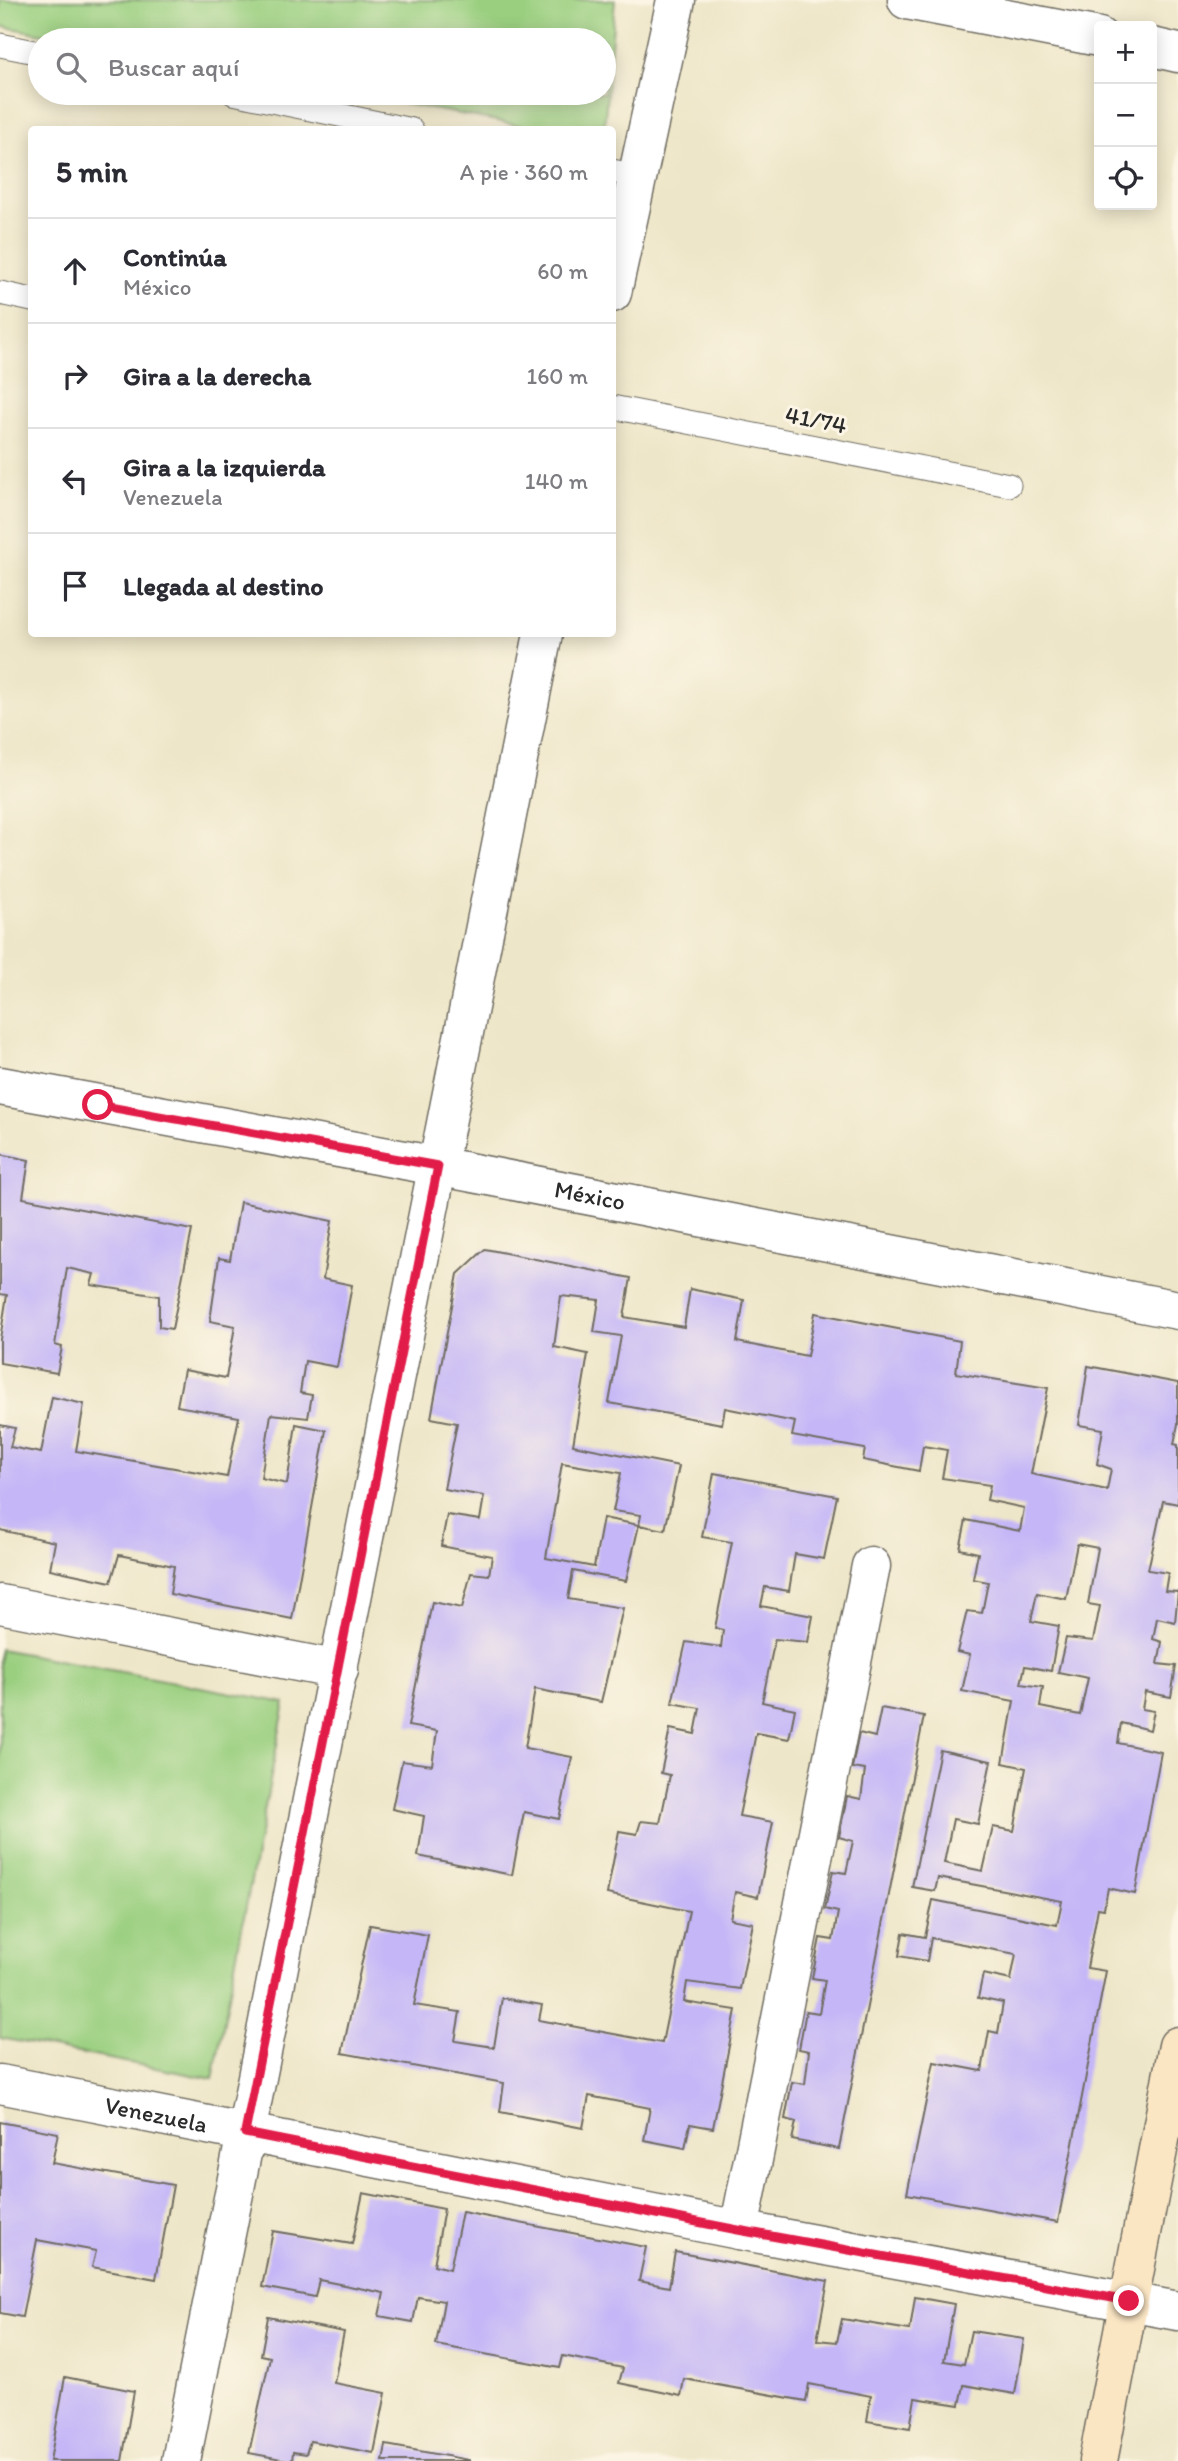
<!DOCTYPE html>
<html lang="es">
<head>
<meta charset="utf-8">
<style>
	:root { --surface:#fff; --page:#f2f2f3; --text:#2b2b33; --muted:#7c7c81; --line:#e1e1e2 }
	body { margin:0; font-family:Itim,sans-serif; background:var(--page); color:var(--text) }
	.controls { position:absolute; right:21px; top:21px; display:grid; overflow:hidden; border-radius:7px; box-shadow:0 4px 18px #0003 }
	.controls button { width:63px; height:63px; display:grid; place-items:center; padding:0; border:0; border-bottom:2px solid var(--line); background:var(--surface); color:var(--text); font:35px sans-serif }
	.stop { position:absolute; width:21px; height:21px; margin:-16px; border:5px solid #e11d48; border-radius:50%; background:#fff }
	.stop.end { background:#e11d48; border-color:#fff; box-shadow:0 2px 7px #0008 }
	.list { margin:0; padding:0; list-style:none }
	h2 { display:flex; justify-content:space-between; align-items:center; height:91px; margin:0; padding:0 28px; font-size:30px }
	h2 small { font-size:23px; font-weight:400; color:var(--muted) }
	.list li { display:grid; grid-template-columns:46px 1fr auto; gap:21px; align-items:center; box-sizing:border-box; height:105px; padding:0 28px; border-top:2px solid var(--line) }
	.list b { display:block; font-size:26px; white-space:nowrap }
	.list p { margin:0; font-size:23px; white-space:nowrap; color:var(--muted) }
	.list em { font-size:23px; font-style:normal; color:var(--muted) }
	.icon { flex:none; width:38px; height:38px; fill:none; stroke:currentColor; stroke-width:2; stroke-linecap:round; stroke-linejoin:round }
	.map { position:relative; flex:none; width:1178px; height:2461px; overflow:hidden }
	.search { position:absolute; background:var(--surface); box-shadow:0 4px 18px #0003; left:28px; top:28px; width:588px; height:77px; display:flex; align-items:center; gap:18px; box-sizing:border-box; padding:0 24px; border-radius:38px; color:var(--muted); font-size:26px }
	.panel { position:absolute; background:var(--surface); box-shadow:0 4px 18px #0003; left:28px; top:126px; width:588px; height:511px; border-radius:7px }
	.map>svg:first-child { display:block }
	.green { fill:#9acf7f; stroke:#627d55; stroke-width:2 }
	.building { fill:#c4b6f7; fill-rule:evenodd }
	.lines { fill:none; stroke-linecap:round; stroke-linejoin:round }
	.service-casing { stroke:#6f6c62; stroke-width:25 }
	.minor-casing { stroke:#6f6c62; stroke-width:41 }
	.secondary-casing { stroke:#6f6c62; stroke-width:41 }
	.service { stroke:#fff; stroke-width:23 }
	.minor { stroke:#fff; stroke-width:38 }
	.secondary { stroke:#fbe6c4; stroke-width:38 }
	.route { stroke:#e11d48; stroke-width:9 }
	.labels { text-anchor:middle; stroke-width:6; stroke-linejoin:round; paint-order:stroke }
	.street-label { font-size:24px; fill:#2b2b2b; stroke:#fcf5e5 }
</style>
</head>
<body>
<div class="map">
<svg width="1178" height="2461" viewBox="0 0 1178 2461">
	<rect width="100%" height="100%" fill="#fcf5e5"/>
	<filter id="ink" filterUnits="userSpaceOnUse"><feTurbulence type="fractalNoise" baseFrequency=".0143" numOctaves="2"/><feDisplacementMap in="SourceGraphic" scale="14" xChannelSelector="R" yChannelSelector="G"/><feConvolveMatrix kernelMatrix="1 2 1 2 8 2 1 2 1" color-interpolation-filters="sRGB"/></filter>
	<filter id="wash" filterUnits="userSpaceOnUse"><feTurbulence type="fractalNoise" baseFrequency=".00686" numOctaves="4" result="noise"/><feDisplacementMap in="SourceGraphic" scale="28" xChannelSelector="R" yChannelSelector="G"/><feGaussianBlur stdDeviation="1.57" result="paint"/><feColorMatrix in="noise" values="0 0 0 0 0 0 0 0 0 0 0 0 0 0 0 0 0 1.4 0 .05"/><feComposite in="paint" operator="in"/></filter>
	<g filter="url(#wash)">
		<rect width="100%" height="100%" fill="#eee6c8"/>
		<g class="green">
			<polygon points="0,0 615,0 604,129 540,129 348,93 604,93 604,40 74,40 0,26"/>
			<polygon points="0,1649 285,1703 213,2079 0,2038"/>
		</g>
		<g id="blocks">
			<g class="building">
				<polygon points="0,1154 29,1160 23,1198 192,1230 172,1329 159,1327 159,1296 91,1285 94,1274 67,1268 55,1345 62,1347 57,1373 0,1363 0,1339 7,1295 0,1294"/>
				<polygon points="240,1202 332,1221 323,1279 352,1285 337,1367 305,1361 300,1393 312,1395 308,1418 271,1414 261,1478 287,1484 296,1424 326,1430 292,1619 170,1594 174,1566 119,1555 111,1582 50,1569 55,1542 0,1530 0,1425 15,1428 10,1447 41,1453 52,1397 84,1404 76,1451 227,1477 239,1417 177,1406 184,1370 226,1378 235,1326 210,1321 219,1258 230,1260"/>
				<path d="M485 1249 631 1278 624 1317 684 1327 690 1289 744 1300 737 1342 807 1356 815 1313 960 1341 956 1373 1048 1388 1031 1474 1107 1490 1111 1469 1097 1464 1103 1429 1079 1425 1088 1366 1178 1383V1424L1174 1444 1178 1445V1504L1163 1501 1148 1570 1168 1573 1165 1591 1178 1592 1175 1622 1157 1618 1153 1639 1162 1642 1158 1664 1176 1666 1171 1697 1145 1692 1142 1709 1154 1711 1150 1730 1121 1723 1118 1743 1161 1752 1135 1894 1108 1888 1104 1909 1098 1908 1087 1968 1106 1971 1058 2222 907 2194 934 2062 982 2071 989 2031 998 2033 1003 2003 978 1998 983 1974 1011 1980 1016 1954 931 1938 927 1961 899 1956 903 1933 925 1937 933 1900 1057 1925 1062 1901 938 1878 935 1891 912 1887 940 1750 991 1761 978 1824 953 1819 944 1863 983 1871 993 1827 1014 1831 1026 1768 1003 1763 1014 1701 962 1691 970 1655 957 1652 967 1611 982 1613 988 1582 973 1579 978 1553 960 1549 966 1520 1020 1531 1024 1508 987 1500 990 1485 942 1478 947 1450 923 1446 919 1471 863 1460 865 1449 792 1436 795 1422 725 1408 722 1424 609 1403 621 1336 594 1332 599 1300 561 1296 554 1347 588 1354 573 1445 679 1466 665 1530 639 1525 641 1515 613 1511 621 1473 562 1463 546 1558 594 1567 603 1518 639 1525 626 1581 573 1571 568 1599 623 1608 601 1702 535 1689 525 1748 572 1757 559 1819 524 1812 512 1875 418 1856 424 1816 392 1809 402 1761 432 1765 437 1731 408 1726 432 1602 462 1608 471 1573 489 1575 492 1556 441 1546 447 1515 480 1520 484 1496 444 1489 457 1423 431 1418 458 1274ZM1077 1544 1098 1548 1088 1604 1100 1606 1093 1641 1066 1638 1058 1672 1088 1678 1080 1715 1040 1707 1043 1687 1021 1684 1025 1666 1051 1671 1059 1626 1031 1621 1037 1593 1066 1599Z"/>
				<polygon points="714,1473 837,1496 824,1559 795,1554 789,1591 765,1587 761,1606 813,1616 808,1642 775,1639 762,1702 795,1709 789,1739 756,1733 739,1816 773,1822 758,1897 735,1892 730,1919 753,1923 740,1989 687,1982 684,2002 736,2010 713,2128 690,2124 685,2148 644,2140 650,2108 589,2096 583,2128 500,2112 504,2083 342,2053 370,1925 428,1935 414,2005 460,2012 455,2041 494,2047 502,1998 542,2005 539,2020 662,2043 689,1911 607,1894 619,1831 637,1834 641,1821 660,1823 670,1775 661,1773 670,1729 695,1734 700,1708 672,1703 686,1642 721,1647 723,1630 715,1628 732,1542 702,1537"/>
				<polygon points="881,1708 924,1716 839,2149 792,2140 796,2122 785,2119 792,2082 805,2084 809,2051 799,2049 806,2011 819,2013 825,1980 812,1978 820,1938 833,1940 838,1912 825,1909 833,1871 846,1873 853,1841 839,1837 847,1796 861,1799 865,1770 852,1768 859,1733 875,1737"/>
				<polygon points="0,2122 58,2133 52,2163 173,2185 156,2279 92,2267 96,2251 37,2240 22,2317 0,2313"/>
				<polygon points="363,2193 444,2209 434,2265 450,2269 462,2212 646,2247 639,2281 669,2287 675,2252 828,2281 817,2340 837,2342 842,2319 910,2330 915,2297 954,2304 944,2361 964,2364 971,2331 1024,2339 1015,2394 964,2385 960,2405 915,2398 910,2428 867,2421 871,2396 809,2384 806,2401 684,2379 681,2396 619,2383 623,2368 563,2356 560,2368 436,2345 444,2301 418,2297 413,2322 379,2316 384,2293 319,2280 315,2297 262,2287 273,2231 352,2244"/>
				<polygon points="268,2317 344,2332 334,2383 386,2393 374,2453 310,2441 306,2454 293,2452 292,2461 249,2453 270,2357 261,2355"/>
				<polygon points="65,2377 134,2391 122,2461 50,2461"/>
				<polygon points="386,2445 469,2460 469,2461 383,2461"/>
			</g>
		</g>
	</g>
	<g filter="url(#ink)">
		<use href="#blocks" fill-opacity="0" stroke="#6f6c62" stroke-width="2"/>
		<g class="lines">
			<defs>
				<g id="service">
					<polyline points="0,45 40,53"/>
					<polyline points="233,93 412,130"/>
					<polyline points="612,171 638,176"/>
					<polyline points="0,293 32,300"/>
					<polyline points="612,407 1009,485"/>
				</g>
				<g id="minor">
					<polyline points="907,0 1099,37"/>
					<polyline points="1152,47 1178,53"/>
					<polyline points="612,293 676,0"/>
					<path id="s1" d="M0 1086 437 1166 1178 1310"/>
					<polyline points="0,1604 339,1670"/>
					<path id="s2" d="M0 2084 739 2230 1178 2311"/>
					<polyline points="739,2230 871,1566"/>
					<polyline points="181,2461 543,634"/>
				</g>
				<polyline id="secondary" points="1098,2461 1178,2046"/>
			</defs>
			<use href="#service" class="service-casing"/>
			<use href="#minor" class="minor-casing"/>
			<use href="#secondary" class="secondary-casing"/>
			<use href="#service" class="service"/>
			<use href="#minor" class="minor"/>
			<use href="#secondary" class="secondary"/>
		</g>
	</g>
	<g class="lines" filter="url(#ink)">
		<polyline class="route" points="98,1105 438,1166 245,2133 738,2230 1129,2301"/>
	</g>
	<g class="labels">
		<g class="street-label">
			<text transform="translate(816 420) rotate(11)" y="8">41/74</text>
			<text dy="8" stroke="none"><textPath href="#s1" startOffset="600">México</textPath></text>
			<text dy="8" stroke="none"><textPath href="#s2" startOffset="159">Venezuela</textPath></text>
		</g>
	</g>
</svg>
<div class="controls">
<button>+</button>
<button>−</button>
<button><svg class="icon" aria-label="locate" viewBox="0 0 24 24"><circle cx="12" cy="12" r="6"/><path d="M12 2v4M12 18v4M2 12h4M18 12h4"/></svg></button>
</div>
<div class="stop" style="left:98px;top:1105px"></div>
<div class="stop end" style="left:1129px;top:2301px"></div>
<div class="search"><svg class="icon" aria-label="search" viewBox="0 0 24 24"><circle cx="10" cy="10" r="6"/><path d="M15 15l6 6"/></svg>Buscar aquí</div>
<section class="panel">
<h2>5 min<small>A pie · 360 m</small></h2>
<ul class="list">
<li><svg class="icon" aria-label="ahead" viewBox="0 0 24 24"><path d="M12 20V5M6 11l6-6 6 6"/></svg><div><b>Continúa</b><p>México</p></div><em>60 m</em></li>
<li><svg class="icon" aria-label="right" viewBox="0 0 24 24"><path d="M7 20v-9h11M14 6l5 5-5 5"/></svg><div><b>Gira a la derecha</b></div><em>160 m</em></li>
<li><svg class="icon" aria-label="left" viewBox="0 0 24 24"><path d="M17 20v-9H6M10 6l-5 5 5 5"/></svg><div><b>Gira a la izquierda</b><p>Venezuela</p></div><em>140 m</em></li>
<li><svg class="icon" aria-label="arrive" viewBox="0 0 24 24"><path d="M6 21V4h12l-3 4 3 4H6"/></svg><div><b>Llegada al destino</b></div></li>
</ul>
</section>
</div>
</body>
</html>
